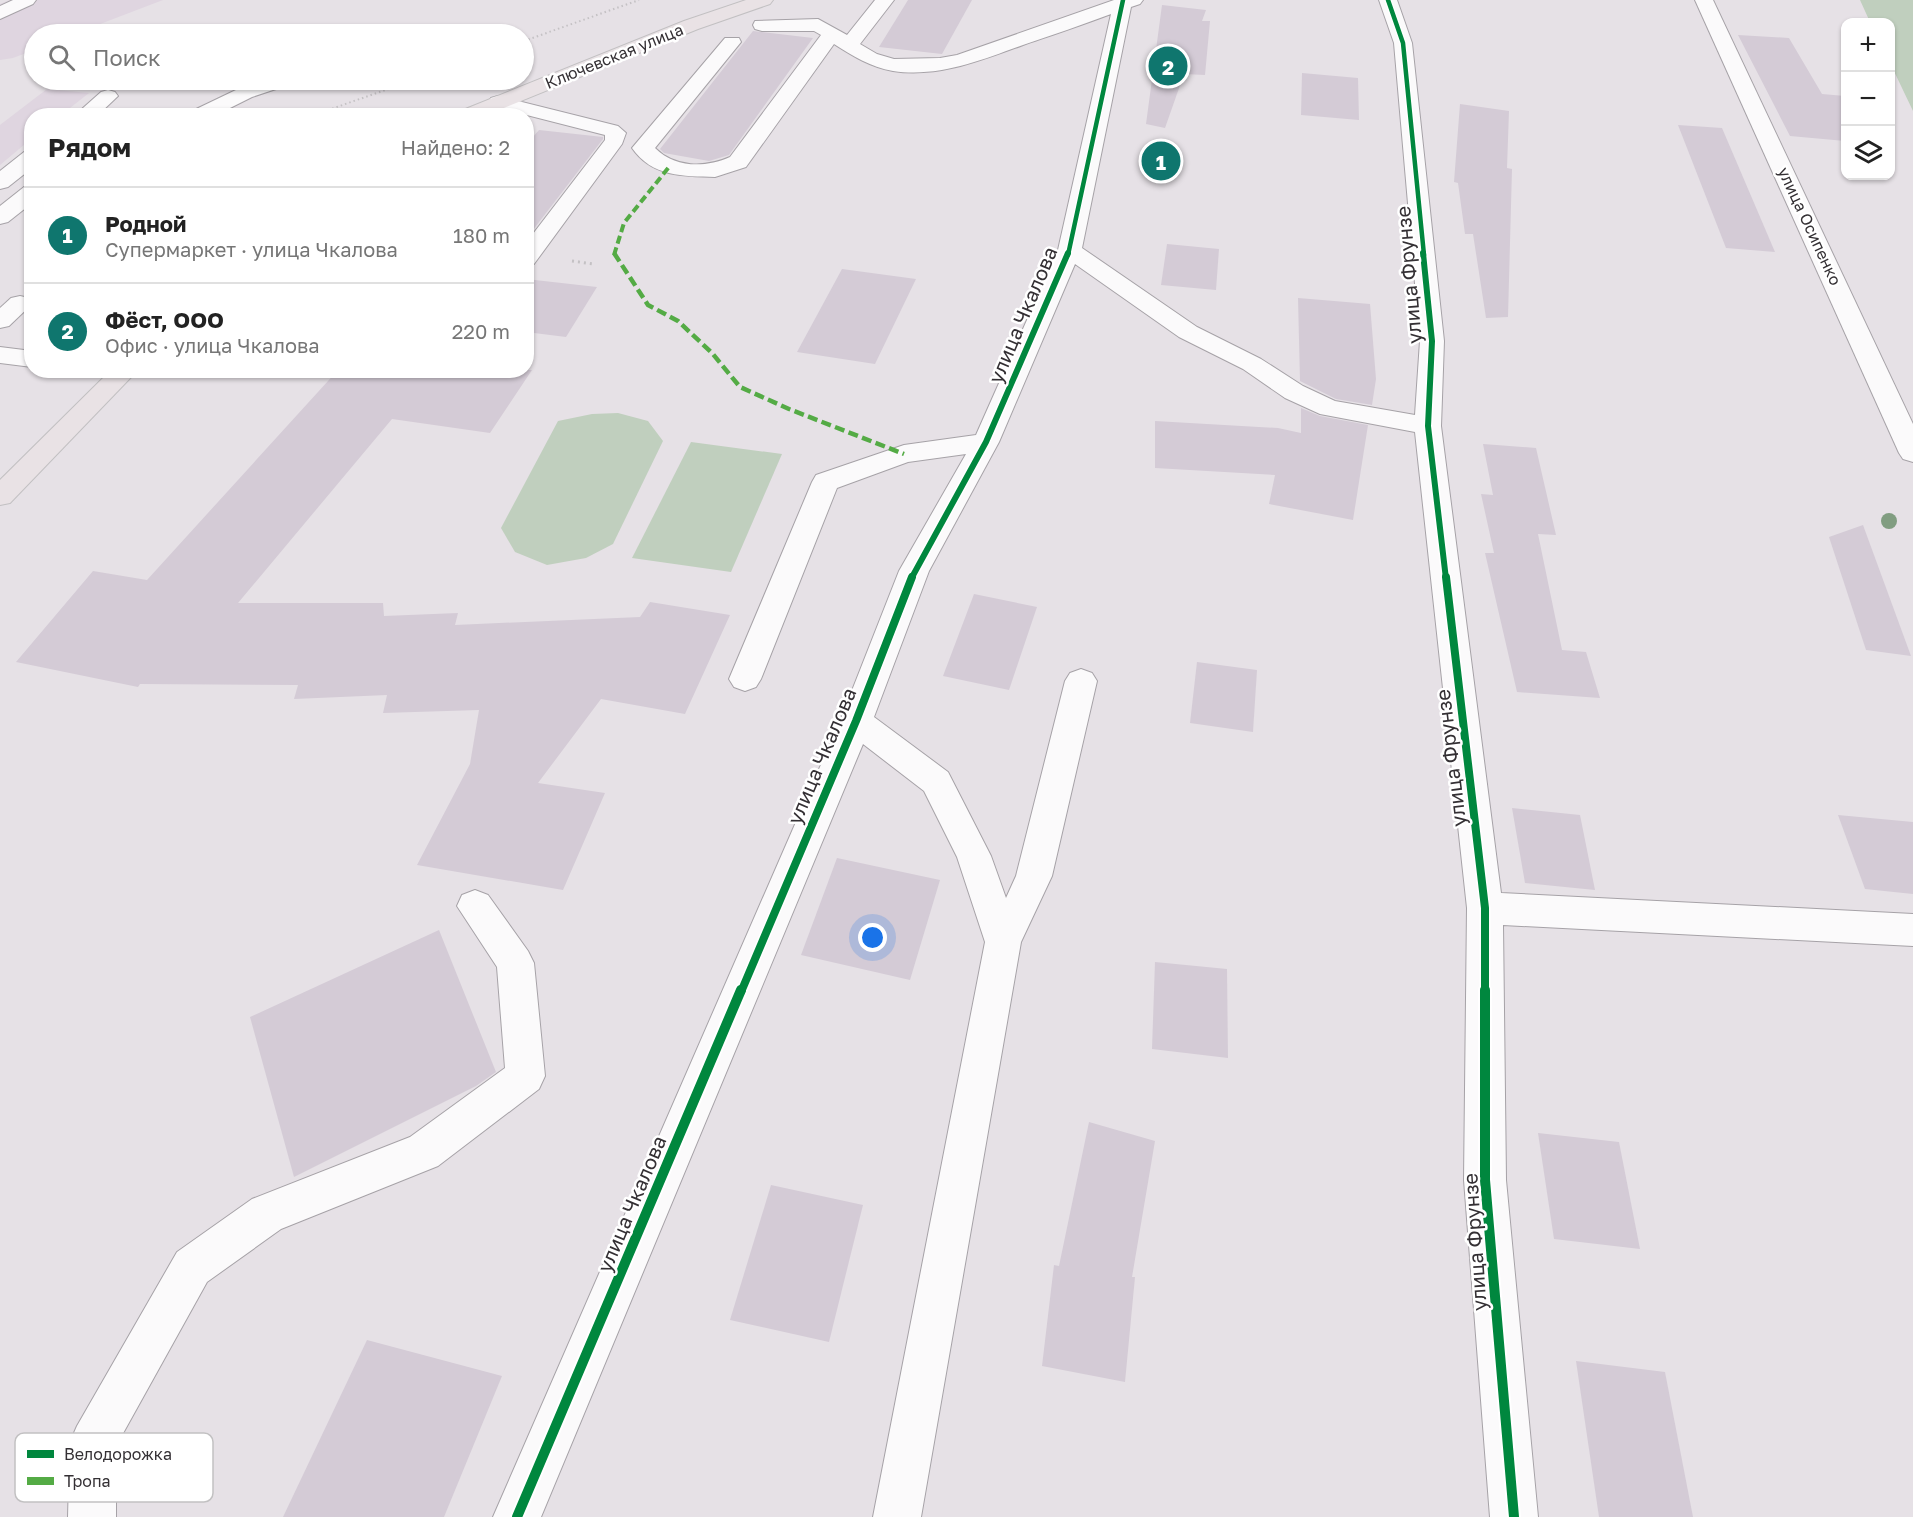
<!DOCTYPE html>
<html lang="ru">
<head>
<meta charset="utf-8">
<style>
	:root { --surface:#fff; --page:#f2f2f2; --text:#222; --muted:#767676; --line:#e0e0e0; --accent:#0f766e }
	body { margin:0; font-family:"Golos Text",sans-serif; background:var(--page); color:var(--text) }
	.controls { position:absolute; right:18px; top:18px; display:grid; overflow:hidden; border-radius:12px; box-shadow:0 2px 4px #0004 }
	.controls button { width:54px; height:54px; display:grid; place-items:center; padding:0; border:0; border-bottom:2px solid var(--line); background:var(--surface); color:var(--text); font:30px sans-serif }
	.you { position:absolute; left:873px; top:938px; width:21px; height:21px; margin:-15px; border:4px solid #fff; border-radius:50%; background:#1a73e8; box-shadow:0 0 0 9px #1a73e833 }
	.badge { display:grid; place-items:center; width:39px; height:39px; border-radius:50%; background:var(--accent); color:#fff; font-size:20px; font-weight:700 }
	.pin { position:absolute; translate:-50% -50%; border:3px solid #fff; box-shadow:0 2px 6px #0006 }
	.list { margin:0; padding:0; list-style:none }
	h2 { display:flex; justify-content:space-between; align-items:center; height:78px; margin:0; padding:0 24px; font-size:26px }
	h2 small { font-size:20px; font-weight:400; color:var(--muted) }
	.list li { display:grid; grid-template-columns:39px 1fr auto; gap:18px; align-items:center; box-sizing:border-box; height:96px; padding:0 24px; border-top:2px solid var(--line) }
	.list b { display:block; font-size:22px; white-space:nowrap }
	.list p { margin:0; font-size:20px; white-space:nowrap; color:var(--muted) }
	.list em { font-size:20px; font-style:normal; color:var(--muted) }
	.icon { flex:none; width:33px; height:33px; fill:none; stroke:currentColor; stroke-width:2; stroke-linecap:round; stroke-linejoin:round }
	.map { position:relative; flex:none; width:1913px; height:1517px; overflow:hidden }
	.search { position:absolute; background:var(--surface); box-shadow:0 2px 4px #0004; left:24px; top:24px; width:510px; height:66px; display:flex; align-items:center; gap:15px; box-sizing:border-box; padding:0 21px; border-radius:33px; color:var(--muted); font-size:22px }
	.panel { position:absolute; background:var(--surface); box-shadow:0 2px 4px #0004; left:24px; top:108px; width:510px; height:270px; border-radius:24px }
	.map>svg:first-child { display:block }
	.built { fill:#dfd5e0 }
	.green { fill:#c0cfbe }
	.building { fill:#d4cbd6 }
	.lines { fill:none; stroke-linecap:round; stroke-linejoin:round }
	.minor-casing { stroke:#a6a2a7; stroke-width:2 }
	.major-casing { stroke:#c2c0c2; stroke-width:2 }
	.path-far1 { stroke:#c4c1c4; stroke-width:2; stroke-dasharray:1.5 3; stroke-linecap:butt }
	.path { stroke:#c4c1c4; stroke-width:3; stroke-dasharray:2 4; stroke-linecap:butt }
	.minor { fill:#fbfafb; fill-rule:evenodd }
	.major { fill:#e9e2e5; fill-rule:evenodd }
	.quiet-far1 { stroke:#54ab45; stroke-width:4; stroke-dasharray:8 4; stroke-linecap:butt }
	.quiet { stroke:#54ab45; stroke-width:4.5; stroke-dasharray:10 4.5; stroke-linecap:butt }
	.cycleway-far3-casing { stroke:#fff; stroke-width:7 }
	.cycleway-far2-casing { stroke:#fff; stroke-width:9 }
	.cycleway-far1-casing { stroke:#fff; stroke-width:11 }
	.cycleway-casing { stroke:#fff; stroke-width:14 }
	.cycleway-far3 { stroke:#00873e; stroke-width:4.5 }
	.cycleway-far2 { stroke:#00873e; stroke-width:6 }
	.cycleway-far1 { stroke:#00873e; stroke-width:8 }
	.cycleway { stroke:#00873e; stroke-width:10 }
	.tree { fill:#819d81 }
	.labels { text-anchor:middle; stroke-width:5; stroke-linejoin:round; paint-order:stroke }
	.far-street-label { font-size:16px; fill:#343034; stroke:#fff }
	.street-label { font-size:20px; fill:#343034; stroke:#fff }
	.key { fill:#fff; stroke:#c2c1c2; stroke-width:1.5 }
	.key-label { font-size:16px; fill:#343034 }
</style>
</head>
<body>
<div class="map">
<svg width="1913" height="1517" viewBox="0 0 1913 1517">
	<rect width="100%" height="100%" fill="#e6e1e6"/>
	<g class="built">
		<polygon points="10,0 163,0 74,34 34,34 34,50 13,58 0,60 0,4"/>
		<polygon points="47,89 89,93 61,115 32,116 31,139 0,165 0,125"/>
	</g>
	<g class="green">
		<polygon points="1860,0 1913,0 1913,111 1891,65 1890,22 1870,22"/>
		<polygon points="618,413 648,421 663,441 613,544 586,558 547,565 515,552 501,528 558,421 592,414"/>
		<polygon points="691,442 782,454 731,572 632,558"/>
	</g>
	<g class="building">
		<polygon points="908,0 972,0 942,54 879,47"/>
		<polygon points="1162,5 1206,10 1202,21 1210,21 1205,75 1184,74 1165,128 1146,124"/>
		<polygon points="753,31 813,38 729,155 709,161 664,153 660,149"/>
		<polygon points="1738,35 1789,38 1822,94 1845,96 1845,141 1790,136"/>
		<polygon points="1302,73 1358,78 1359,120 1301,115"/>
		<polygon points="1460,104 1509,111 1507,168 1512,169 1508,317 1486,318 1473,234 1465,234 1458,183 1454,182"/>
		<polygon points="1678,125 1722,128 1775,252 1726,248"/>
		<polygon points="539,130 603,137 603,139 526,239 526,145"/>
		<polygon points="1167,244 1219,249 1216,290 1161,285"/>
		<polygon points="842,269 916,279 875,364 797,352"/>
		<polygon points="526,279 597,287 566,337 526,332"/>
		<polygon points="1298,298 1370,304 1376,379 1372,405 1336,399 1300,381"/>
		<polygon points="338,370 532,370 490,433 392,419 238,603 383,603 384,616 458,613 455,625 640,617 650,602 730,615 685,714 601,699 538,783 605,793 563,890 417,865 470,764 479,710 383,713 387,695 294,699 298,685 140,684 138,687 16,662 93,571 147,580"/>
		<polygon points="1301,408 1320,416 1368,425 1353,520 1269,504 1275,475 1155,468 1155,421 1278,428 1301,433"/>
		<polygon points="1483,444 1536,448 1556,535 1538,534 1562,650 1586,652 1600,698 1517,692 1485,553 1494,553 1481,494 1493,495"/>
		<polygon points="1863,525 1911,656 1866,650 1829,537"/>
		<polygon points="974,594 1037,607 1009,690 943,676"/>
		<polygon points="1197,662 1257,670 1253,732 1190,723"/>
		<polygon points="1512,808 1580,815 1595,890 1525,883"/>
		<polygon points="1838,815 1913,822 1913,894 1865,889"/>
		<polygon points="837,858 940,880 910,980 801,955"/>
		<polygon points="439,930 496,1072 476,1086 294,1177 250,1017"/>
		<polygon points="1155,962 1227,969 1228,1058 1152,1049"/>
		<polygon points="1089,1122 1155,1141 1132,1277 1135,1277 1125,1382 1042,1366 1054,1265 1059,1266"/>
		<polygon points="1538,1133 1619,1142 1640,1249 1554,1239"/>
		<polygon points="771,1185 863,1205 829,1342 730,1320"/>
		<polygon points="367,1340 502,1376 444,1517 283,1517"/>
		<polygon points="1576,1361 1665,1372 1693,1517 1599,1517"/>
	</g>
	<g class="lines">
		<defs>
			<g id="minor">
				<polygon points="13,0 36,0 33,4 0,19 0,6"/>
				<path d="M875 0H894L860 44 877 54 894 59 940 58 957 55 1114 0H1143L1140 4 1131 7 1082 248 1197 327 1261 359 1303 386 1335 401 1415 415 1420 341 1394 43 1379 0H1397L1412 43 1444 341 1441 426 1501 893 1913 914V946L1503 925 1506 1180 1538 1517H1490L1464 1180 1467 908 1415 432 1320 414 1285 398 1243 369 1179 337 1075 264 999 442 929 571 874 717 948 772 991 856 1006 898 1016 876 1065 681 1070 673 1081 669 1092 673 1097 681 1052 876 1021 942 921 1517H873L985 942 957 857 924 791 863 744 541 1517H493L840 721 899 571 966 454 908 462 837 488 761 679 756 687 745 691 734 687 729 679 812 482 816 475 904 445 976 435 1058 250 1111 14C1082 25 1052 35 1023 45 982 60 938 78 893 71 870 67 853 56 834 44L746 167 715 177C683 176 652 177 632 148L725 38H739L741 42 655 148C675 168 705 168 730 157L821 35 814 31H762L755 29 753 25 755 21 818 19 847 35Z"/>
				<polygon points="1695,0 1713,0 1913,424 1913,462 1903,459 1899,453"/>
				<polygon points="266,80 294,80 291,84 252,97 214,116 187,116 190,112 238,89"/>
				<polygon points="108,90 115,92 118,96 97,116 74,116 101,92"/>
				<polygon points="498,96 618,126 626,133 622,144 534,264 526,266 526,243 605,140 605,135 491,106 488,102 491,98"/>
				<polygon points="32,151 32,168 8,187 0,189 0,171 24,152"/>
				<polygon points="32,186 32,203 8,222 0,224 0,206 24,187"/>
				<polygon points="20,296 29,298 32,304 9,326 0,328 0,308 11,298"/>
				<polygon points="0,347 32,351 32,367 0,363"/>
				<polygon points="475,890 488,895 528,951 534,963 545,1076 539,1089 438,1166 281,1229 207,1282 116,1446 116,1517 68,1517 70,1442 77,1426 177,1252 252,1199 410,1137 505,1068 497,967 457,906 462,895"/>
			</g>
			<g id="major">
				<polygon points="746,0 773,0 770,4 698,29 484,116 455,116 458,112 684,21"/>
				<polygon points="111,370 138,370 10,503 0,505 0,480"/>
			</g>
		</defs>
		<use href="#minor" class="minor-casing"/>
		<use href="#major" class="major-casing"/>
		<g class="path-far1">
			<polyline points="524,41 639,0"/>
			<polyline points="311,116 414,80"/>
		</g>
		<polyline class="path" points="572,261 593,264"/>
		<use href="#minor" class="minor"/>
		<use href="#major" class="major"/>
		<polyline class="quiet-far1" points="614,255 624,223 669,167"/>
		<polyline class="quiet" points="614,253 648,305 678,321 712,353 740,387 789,409 904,454"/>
		<defs>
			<g id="cycleway-far3">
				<polyline points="1388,0 1403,43 1424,255"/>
				<polyline points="1068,255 1123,0"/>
			</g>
			<g id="cycleway-far2">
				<polyline points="1423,253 1432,341 1428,426 1446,579"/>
				<polyline points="911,579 986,442 1068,253"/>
			</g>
			<g id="cycleway-far1">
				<polyline points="1446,577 1485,908 1485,992"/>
				<polyline points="741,992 856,721 912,577"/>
			</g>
			<g id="cycleway">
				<polyline points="1485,990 1485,1180 1514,1517"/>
				<polyline points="517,1517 741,990"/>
			</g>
		</defs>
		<use href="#cycleway-far3" class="cycleway-far3-casing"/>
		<use href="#cycleway-far2" class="cycleway-far2-casing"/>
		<use href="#cycleway-far1" class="cycleway-far1-casing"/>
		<use href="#cycleway" class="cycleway-casing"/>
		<use href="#cycleway-far3" class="cycleway-far3"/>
		<use href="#cycleway-far2" class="cycleway-far2"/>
		<use href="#cycleway-far1" class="cycleway-far1"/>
		<use href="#cycleway" class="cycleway"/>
	</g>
	<circle class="tree" cx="1889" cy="521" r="8"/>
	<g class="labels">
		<g class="far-street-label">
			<text transform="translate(614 56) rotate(-22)" y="6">Ключевская улица</text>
			<text transform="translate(1810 226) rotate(65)" y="6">улица Осипенко</text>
		</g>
		<g class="street-label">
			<text transform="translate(1409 275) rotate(-95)" y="7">улица Фрунзе</text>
			<text transform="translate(1023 315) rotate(-67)" y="7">улица Чкалова</text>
			<text transform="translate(822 756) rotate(-67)" y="7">улица Чкалова</text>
			<text transform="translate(1451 758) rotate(-97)" y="7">улица Фрунзе</text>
			<text transform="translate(632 1204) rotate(-67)" y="7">улица Чкалова</text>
			<text transform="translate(1475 1242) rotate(-94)" y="7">улица Фрунзе</text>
		</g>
	</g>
	<rect x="15" y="1433" width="198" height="69" rx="9" class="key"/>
	<rect x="27" y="1450" width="27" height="8" fill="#00873e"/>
	<rect x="27" y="1477" width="27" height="8" fill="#54ab45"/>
	<g class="key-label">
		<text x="64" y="1460">Велодорожка</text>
		<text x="64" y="1487">Тропа</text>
	</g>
</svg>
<div class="controls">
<button>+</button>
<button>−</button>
<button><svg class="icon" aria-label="layers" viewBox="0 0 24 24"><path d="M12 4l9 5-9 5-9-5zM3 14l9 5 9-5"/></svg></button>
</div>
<div class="you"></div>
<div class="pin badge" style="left:1161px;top:161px">1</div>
<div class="pin badge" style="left:1168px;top:66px">2</div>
<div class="search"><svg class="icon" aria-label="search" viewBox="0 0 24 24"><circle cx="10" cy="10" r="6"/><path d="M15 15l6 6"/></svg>Поиск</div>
<section class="panel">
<h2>Рядом<small>Найдено: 2</small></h2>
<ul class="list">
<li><span class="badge">1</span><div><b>Родной</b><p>Супермаркет · улица Чкалова</p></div><em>180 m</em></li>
<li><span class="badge">2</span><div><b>Фёст, ООО</b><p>Офис · улица Чкалова</p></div><em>220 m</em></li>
</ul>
</section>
</div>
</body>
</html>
